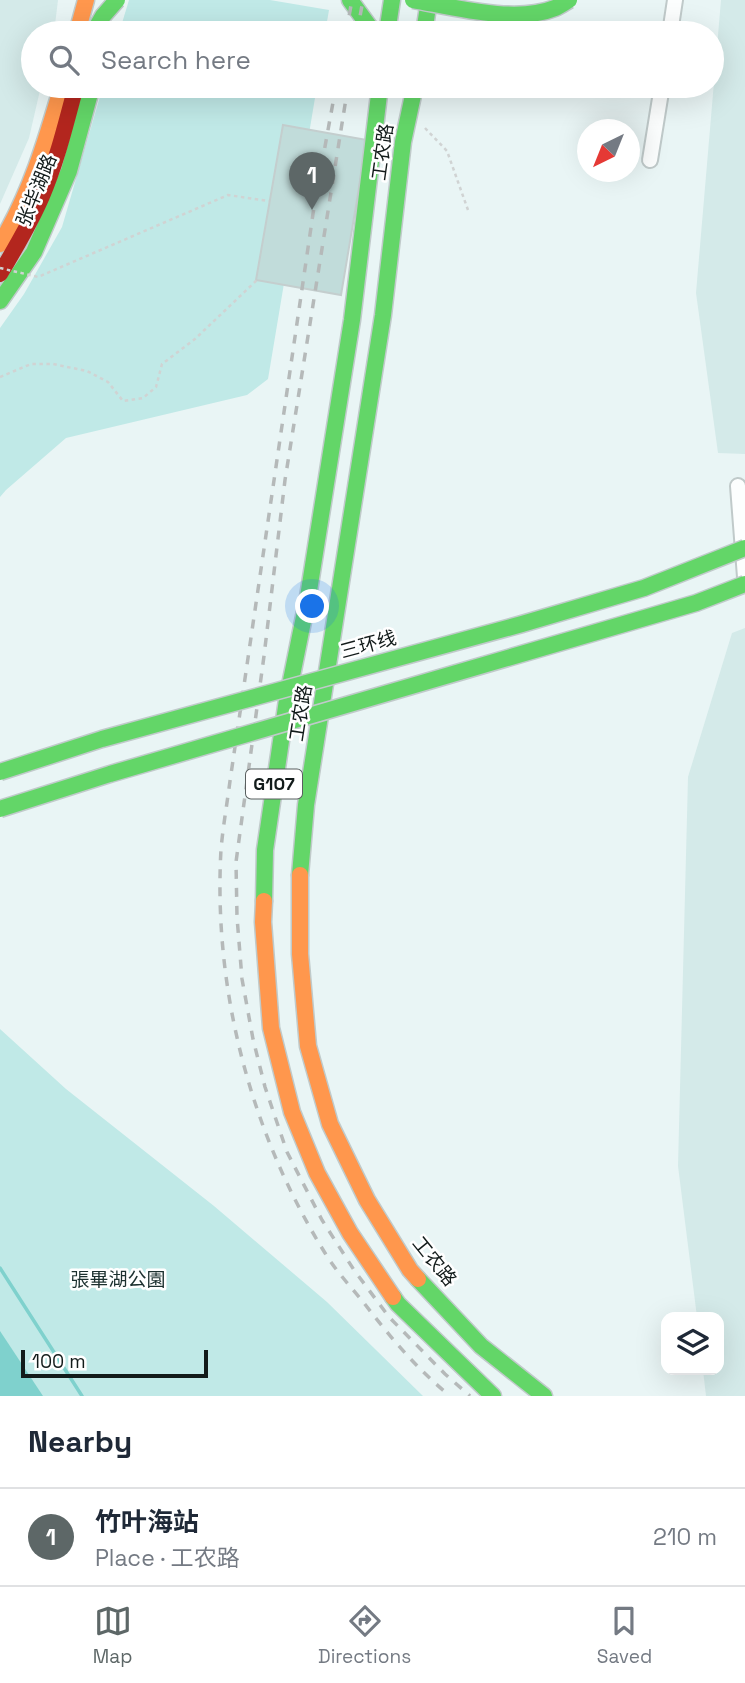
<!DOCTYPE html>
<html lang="en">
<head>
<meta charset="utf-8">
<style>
	:root { --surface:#fff; --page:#f6f6f7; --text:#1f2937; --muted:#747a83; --line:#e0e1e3; --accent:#5d6767 }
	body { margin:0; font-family:"Space Grotesk","Noto Sans SC",sans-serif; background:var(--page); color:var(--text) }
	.controls { position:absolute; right:21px; bottom:21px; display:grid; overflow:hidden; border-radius:14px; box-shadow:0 7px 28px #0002 }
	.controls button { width:63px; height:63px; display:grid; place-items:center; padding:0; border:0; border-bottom:2px solid var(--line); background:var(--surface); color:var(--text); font:35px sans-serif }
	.compass { position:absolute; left:577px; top:119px; width:63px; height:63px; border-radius:50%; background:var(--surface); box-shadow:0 7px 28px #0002; rotate:223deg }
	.scale { position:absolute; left:21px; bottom:18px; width:187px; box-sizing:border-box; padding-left:7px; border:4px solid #121b1a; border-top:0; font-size:19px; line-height:24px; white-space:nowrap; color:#121b1a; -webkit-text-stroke:5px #fff; paint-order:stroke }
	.you { position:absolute; left:313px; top:607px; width:24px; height:24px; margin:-18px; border:5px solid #fff; border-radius:50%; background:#1a73e8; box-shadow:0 0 0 10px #1a73e833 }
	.badge { display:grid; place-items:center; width:46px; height:46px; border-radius:50%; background:var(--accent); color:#fff; font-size:23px; font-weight:700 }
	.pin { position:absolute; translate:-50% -58px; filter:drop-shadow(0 2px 4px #0008) }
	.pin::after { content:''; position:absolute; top:37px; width:24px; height:21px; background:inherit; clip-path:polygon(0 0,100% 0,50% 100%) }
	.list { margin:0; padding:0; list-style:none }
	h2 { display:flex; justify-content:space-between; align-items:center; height:91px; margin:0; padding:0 28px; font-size:30px }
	h2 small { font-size:23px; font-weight:400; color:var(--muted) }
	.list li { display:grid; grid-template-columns:46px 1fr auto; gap:21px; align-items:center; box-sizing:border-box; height:98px; padding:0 28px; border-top:2px solid var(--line) }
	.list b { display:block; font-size:26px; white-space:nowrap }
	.list p { margin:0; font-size:23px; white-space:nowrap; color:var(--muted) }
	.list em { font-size:23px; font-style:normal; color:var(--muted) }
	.icon { flex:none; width:38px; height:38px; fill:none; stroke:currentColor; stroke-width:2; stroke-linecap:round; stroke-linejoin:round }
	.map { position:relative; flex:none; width:745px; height:1396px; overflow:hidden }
	.search { position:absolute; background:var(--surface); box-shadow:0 7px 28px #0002; left:21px; right:21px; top:21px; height:77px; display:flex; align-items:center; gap:18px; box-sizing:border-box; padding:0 24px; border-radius:38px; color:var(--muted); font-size:26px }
	.sheet { height:189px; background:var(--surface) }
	nav { display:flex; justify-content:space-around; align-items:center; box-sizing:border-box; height:98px; border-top:2px solid var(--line); background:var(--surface); font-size:19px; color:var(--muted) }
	nav a { display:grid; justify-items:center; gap:4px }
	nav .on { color:var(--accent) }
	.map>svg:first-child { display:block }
	.built { fill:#d4eae9 }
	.green { fill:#c0e9e7 }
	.water { fill:#7fd1cd }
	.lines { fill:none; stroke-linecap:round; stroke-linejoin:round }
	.stream { stroke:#7fd1cd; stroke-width:3.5 }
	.building { fill:#c1dcda; stroke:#c4cece; stroke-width:2 }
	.street-casing { stroke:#c0caca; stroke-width:18 }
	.fast-casing { stroke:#c0caca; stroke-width:19 }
	.slow-casing { stroke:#c0caca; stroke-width:19 }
	.jam-casing { stroke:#c0caca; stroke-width:19 }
	.path { stroke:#d0d3d3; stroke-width:2.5; stroke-dasharray:3.5 3.5; stroke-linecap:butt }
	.street { stroke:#fcfefe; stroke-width:14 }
	.fast { stroke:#63d668; stroke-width:16 }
	.slow { stroke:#ff974d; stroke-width:16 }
	.jam { stroke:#b3261e; stroke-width:16 }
	.rail { stroke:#b5b9b9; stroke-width:3.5; stroke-dasharray:9 9; stroke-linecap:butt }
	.fast-bridge-casing { stroke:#c0caca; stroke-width:19; stroke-linecap:butt }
	.path-bridge { stroke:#d0d3d3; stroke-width:2.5; stroke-dasharray:3.5 3.5; stroke-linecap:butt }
	.fast-bridge { stroke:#63d668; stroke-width:16 }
	.labels { text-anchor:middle; stroke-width:5; stroke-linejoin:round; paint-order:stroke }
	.shield { fill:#fff; stroke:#595f5f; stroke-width:2 }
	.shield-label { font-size:18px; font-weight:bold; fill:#121b1a }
	.street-label { font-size:19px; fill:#121b1a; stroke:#fff }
	.park-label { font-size:19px; fill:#1c302f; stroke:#fff }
</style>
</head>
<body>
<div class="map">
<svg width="745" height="1396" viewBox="0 0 745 1396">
	<rect width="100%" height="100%" fill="#e9f5f5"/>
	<g class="built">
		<polygon points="0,0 58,0 54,33 33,33 33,86 41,86 29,138 0,204"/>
		<polygon points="721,0 745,0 745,454 718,453 696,293"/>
		<polygon points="745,628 745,1396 706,1396 703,1370 719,1370 719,1317 697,1317 678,1166 688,777 732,633"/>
	</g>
	<g class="green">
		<polygon points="129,0 270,0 329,10 325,33 119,33"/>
		<polygon points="103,86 317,86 268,379 247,395 66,438 6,490 0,497 0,328 24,294 62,227"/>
		<polygon points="0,1029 66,1089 214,1206 327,1302 423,1396 0,1396"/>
	</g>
	<polygon class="water" points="0,1331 43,1396 0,1396"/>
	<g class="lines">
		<polyline class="stream" points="0,1268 82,1396"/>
	</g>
	<polygon class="building" points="283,125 367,140 341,295 256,280"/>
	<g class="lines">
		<defs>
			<g id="street">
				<polyline points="670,33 675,0"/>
				<polyline points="650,160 662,86"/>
				<polyline points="738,486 745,577"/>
			</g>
			<g id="fast">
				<polyline points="350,0 374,33"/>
				<polyline points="387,33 392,0"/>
				<polyline points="424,33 429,0"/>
				<polyline points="0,301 34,252 69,171 92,86"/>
				<polyline points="300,875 306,805 383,315 403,142 415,86"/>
				<polyline points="264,901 265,850 287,700 308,597 352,320 380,86"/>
				<polyline points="418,1279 481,1346 544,1396"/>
				<polyline points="393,1297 398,1304 493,1396"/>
			</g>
			<g id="slow">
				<polyline points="77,33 86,0"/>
				<path d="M0 244C30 195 46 141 62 86"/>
				<polyline points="300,875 300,954 308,1046 330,1124 367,1200 410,1270 418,1279"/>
				<polyline points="264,901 263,922 271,1028 292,1112 317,1173 350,1233 393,1297"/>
			</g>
			<path id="jam" d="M0 274C15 249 30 224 42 196 57 161 66 123 76 86"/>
		</defs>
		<use href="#street" class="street-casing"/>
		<use href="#fast" class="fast-casing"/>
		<use href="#slow" class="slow-casing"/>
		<use href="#jam" class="jam-casing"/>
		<g class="path">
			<polyline points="425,128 447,151 468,210"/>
			<polyline points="0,377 31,364 53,364 87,371 108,382 123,401 143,398 156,387 162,364 195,339 257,280"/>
		</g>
		<use href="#street" class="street"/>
		<use href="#fast" class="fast"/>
		<use href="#slow" class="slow"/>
		<use href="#jam" class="jam"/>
		<g class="rail">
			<polyline points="346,33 352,0"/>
			<polyline points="357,33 363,0"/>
			<path d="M336 86 314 207 230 781C227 804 223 827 221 849 213 990 251 1134 325 1253 336 1271 351 1287 364 1303 390 1337 417 1369 450 1396"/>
			<polyline points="348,86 285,480 264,656 236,862 237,917 242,979 253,1039 265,1087 287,1152 322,1220 354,1270 389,1317 445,1374 470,1396"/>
		</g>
		<defs>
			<g id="fast-bridge">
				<path d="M413 0C453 7 516 24 555 8 560 6 564 3 569 0"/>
				<polyline points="93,33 103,16 117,0"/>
				<polyline points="0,772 102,739 522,624 644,588 745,548"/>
				<polyline points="0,809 110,774 696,603 745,584"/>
			</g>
		</defs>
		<use href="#fast-bridge" class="fast-bridge-casing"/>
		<polyline class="path-bridge" points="0,268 38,277 228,195 269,201"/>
		<use href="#fast-bridge" class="fast-bridge"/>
	</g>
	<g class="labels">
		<rect class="shield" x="246" y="769.5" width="56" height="29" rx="5"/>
		<g class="shield-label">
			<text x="274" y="790">G107</text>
		</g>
		<g class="street-label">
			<text transform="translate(382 152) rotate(-82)" y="7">工农路</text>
			<text transform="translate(36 190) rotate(-68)" y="7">张毕湖路</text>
			<text transform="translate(368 644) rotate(-15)" y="7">三环线</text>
			<text transform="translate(300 713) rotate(-81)" y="7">工农路</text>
			<text transform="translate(435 1261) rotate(51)" y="7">工农路</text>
		</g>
		<g class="park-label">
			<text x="118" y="1286">張畢湖公園</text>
		</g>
	</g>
</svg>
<div class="controls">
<button><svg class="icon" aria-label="layers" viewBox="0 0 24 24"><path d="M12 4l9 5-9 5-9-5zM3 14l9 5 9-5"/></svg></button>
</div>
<svg class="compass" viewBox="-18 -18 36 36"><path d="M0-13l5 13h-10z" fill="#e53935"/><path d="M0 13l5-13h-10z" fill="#747a83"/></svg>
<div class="scale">100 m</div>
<div class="you"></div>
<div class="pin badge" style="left:312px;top:210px">1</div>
<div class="search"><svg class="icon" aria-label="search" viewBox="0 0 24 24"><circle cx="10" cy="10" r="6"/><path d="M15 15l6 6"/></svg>Search here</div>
</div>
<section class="sheet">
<h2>Nearby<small></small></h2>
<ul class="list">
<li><span class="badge">1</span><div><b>竹叶海站</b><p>Place · 工农路</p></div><em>210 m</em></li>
</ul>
</section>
<nav>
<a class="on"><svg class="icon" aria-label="map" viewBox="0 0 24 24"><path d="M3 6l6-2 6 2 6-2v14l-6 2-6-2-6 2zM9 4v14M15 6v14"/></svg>Map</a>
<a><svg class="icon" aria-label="directions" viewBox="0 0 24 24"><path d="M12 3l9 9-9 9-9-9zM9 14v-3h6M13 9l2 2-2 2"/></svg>Directions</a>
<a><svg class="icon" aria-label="saved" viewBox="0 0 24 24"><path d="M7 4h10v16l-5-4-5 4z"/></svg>Saved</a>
</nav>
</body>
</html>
